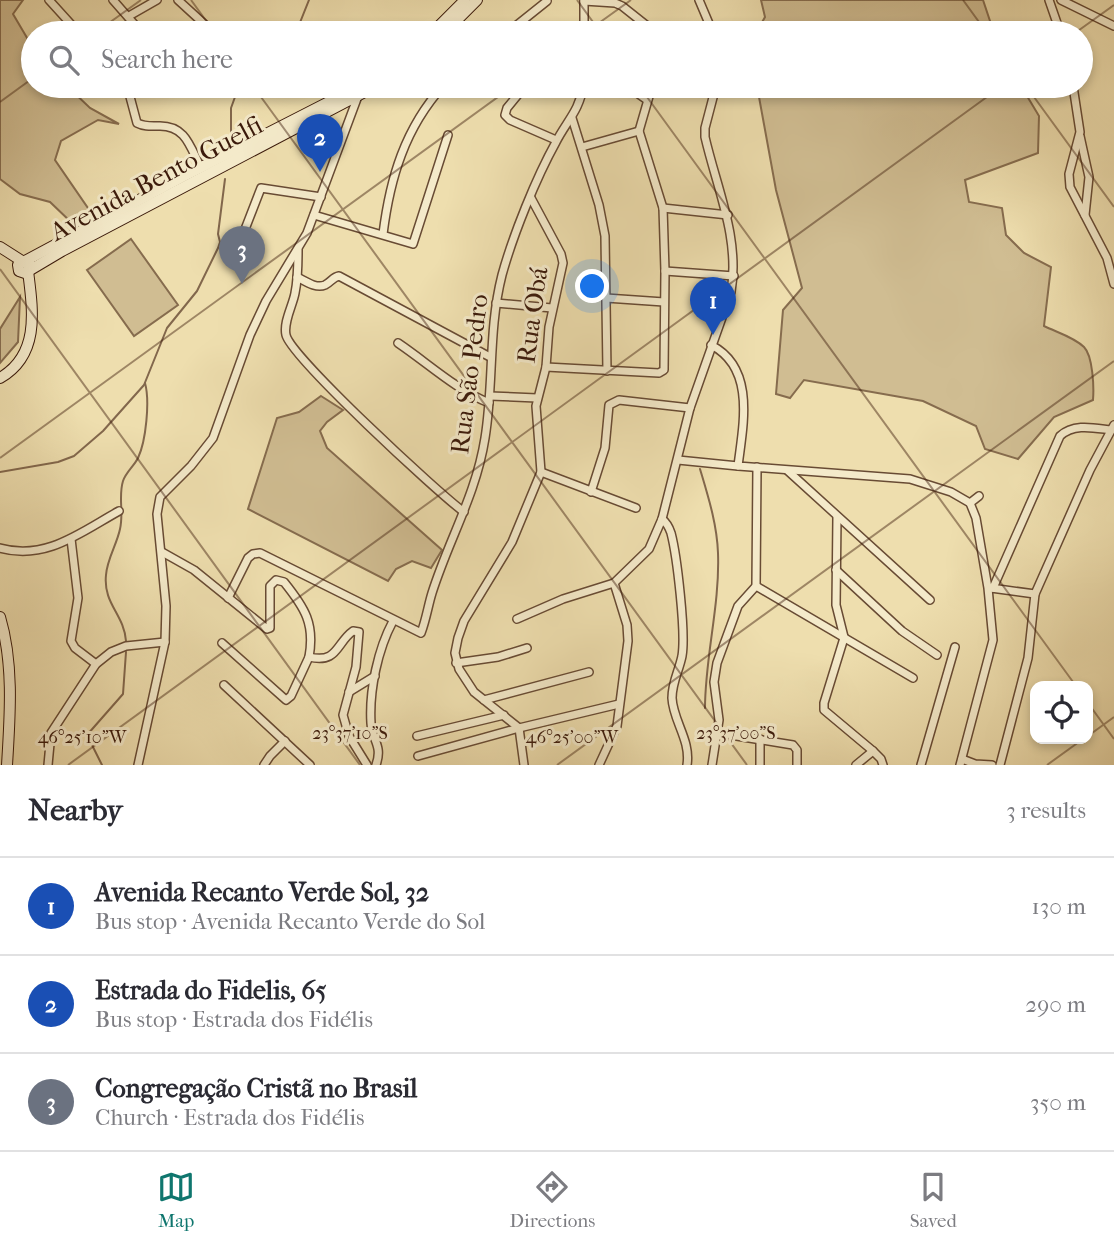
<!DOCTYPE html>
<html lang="en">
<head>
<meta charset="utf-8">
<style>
	:root { --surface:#fff; --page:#f2f2f3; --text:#2b2b33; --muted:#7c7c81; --line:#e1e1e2; --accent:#0f766e }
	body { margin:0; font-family:"IM FELL French Canon",serif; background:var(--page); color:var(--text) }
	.controls { position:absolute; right:21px; bottom:21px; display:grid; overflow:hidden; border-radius:14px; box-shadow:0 4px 10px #0003 }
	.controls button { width:63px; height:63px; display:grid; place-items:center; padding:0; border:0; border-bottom:2px solid var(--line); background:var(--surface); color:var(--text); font:35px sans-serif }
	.you { position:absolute; left:593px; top:287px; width:24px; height:24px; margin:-18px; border:5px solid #fff; border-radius:50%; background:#1a73e8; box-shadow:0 0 0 10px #1a73e833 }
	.badge { display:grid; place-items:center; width:46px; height:46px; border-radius:50%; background:var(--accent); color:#fff; font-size:23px; font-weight:700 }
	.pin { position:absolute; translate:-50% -58px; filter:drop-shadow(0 2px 4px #0008) }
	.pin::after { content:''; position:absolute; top:37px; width:24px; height:21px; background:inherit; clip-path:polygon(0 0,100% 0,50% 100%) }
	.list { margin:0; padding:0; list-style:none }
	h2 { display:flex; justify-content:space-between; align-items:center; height:91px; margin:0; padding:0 28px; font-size:30px }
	h2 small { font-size:23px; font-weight:400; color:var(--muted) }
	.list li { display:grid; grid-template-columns:46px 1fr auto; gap:21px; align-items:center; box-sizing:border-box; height:98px; padding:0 28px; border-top:2px solid var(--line) }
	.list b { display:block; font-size:26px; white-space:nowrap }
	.list p { margin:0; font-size:23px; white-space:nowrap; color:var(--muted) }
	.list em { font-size:23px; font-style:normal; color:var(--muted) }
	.icon { flex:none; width:38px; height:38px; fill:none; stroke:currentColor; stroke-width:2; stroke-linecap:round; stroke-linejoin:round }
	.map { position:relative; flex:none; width:1114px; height:765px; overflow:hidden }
	.search { position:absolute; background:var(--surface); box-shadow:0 4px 10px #0003; left:21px; right:21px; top:21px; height:77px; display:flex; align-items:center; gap:18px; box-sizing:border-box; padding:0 24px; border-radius:38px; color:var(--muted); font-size:26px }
	.sheet { height:385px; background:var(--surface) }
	nav { display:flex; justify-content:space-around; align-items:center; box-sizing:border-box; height:98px; border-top:2px solid var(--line); background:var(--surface); font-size:19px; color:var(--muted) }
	nav a { display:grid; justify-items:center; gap:4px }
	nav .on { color:var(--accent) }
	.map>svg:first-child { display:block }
	.green { fill:#d0bd92; stroke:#866c4e; stroke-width:2 }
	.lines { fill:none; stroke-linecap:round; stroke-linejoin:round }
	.stream { stroke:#82674c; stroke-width:2 }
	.street-casing { stroke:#684b34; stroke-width:10 }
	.secondary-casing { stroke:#3b1a0b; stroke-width:12 }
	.street { stroke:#f4eaca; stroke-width:7 }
	.secondary { stroke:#f4eaca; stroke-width:10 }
	.ticks { fill:none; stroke:#3b1a0b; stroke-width:2; stroke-opacity:0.45 }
	.labels { text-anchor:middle; stroke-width:6; stroke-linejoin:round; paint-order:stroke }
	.street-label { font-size:26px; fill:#3b1a0b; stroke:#f4eaca }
	.ticks-label { font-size:18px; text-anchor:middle; fill:#3b1a0b; stroke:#f4eaca; stroke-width:6; stroke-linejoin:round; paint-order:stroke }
</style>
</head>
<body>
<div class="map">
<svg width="1114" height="765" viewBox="0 0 1114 765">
	<rect width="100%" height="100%" fill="#eedeae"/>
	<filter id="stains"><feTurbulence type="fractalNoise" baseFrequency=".00286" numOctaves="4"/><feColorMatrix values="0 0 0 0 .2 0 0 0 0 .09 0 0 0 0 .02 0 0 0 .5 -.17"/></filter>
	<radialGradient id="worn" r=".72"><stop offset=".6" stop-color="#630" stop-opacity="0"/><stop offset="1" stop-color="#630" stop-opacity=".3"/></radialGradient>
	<g class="green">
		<polygon points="0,0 23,0 13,14 33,48 33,86 67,86 90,108 119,124 98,120 61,141 55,160 92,214 73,224 50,202 20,194 0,179"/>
		<polygon points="761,0 983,0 994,33 756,33 765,17"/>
		<path d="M757 86H1021L1039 116 1038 153 965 180 969 202 1002 208 1006 235 1024 253 1051 267 1044 326C1056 332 1074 337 1084 347 1093 356 1094 388 1093 400L1054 417 1018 459 985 449 976 426 923 401 804 380 790 398 776 394 783 310 802 288 776 190Z"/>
		<polygon points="131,239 178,305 134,336 87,270"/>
		<polygon points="20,297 18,342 0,363 0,329"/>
		<polygon points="321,396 343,410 327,422 320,431 327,448 442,550 431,568 412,561 396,569 388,581 248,509 277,418 299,412"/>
	</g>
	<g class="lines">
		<g class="stream">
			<polyline points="293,33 299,25 309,0"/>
			<polyline points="231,135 231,108 239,86"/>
			<path d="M700 469C708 496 717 524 718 553 720 605 705 657 705 708"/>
			<polyline points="0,472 58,462 74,456 103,431 144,385 167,328 197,291 218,248 220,242 218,234 225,179"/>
			<path d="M126 641C124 614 103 604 106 575 107 559 117 544 120 529 124 512 118 497 123 481 126 472 134 466 138 458 146 441 150 401 145 383"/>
			<polyline points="102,765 87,735 123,694 126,652"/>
		</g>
		<defs>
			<g id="street">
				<polyline points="49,0 79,33"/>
				<polyline points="113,0 142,33"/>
				<polyline points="178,0 214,33"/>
				<polyline points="584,0 584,33"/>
				<polyline points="699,0 713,33"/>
				<polyline points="1049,0 1057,23 1064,33"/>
				<polyline points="1061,0 1114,26"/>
				<polyline points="584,1 615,3 622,6 656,33"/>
				<polyline points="129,16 157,0"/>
				<polyline points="507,33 547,1"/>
				<path d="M133 86 129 93 137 123C145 127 151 126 160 126 186 126 190 147 201 168"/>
				<polyline points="525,86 507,108 505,115 510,120 556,140"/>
				<polyline points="627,86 647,100"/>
				<polyline points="1073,86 1080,132 1069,174 1070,187 1107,258 1114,284"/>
				<polyline points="572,118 599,205 605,236 607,371"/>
				<polyline points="1080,136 1089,177 1085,215"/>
				<polyline points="582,147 639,131"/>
				<polyline points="663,208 728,215"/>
				<polyline points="314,215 413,244 448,135"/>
				<path d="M383 234C390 178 405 128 443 86"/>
				<polyline points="242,237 261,188 321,197"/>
				<path d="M298 250C298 264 298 279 295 293 293 305 283 322 286 335 291 357 438 493 464 512"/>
				<polyline points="665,271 734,276"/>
				<path d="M297 277C305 281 316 289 325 285 331 282 333 277 339 276L490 357"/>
				<polyline points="606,298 664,302"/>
				<polyline points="496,303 552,308"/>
				<path d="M398 343C429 364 455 389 489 403"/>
				<path d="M711 345C756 368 743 425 738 466L910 479 951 492 970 503 976 518 988 588 993 640 960 765"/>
				<polyline points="546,367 659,373 664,370 665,271 663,208 639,131 652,86"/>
				<polyline points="490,396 537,398"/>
				<polyline points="678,460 738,466"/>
				<polyline points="788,471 930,600"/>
				<polyline points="541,472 636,508"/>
				<polyline points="591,492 605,448 609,405 619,400 690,408"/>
				<polyline points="970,503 979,496"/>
				<polyline points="837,517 836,605 844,637"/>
				<path d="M662 519C667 523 669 527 671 533 677 556 686 633 682 656 679 671 672 682 672 698 673 721 691 740 687 765"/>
				<polyline points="71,539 78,598 71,641 75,648 96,664"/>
				<path d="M0 548C46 561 81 532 119 511"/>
				<path d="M162 552 194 570 267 629 270 628V586L276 580 284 582C305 608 315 624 309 657 338 664 336 643 353 631L359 632 356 667 343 715 349 736 367 765"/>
				<polyline points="836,570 902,631 937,655"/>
				<polyline points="756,586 913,678"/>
				<polyline points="991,588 1035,594"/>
				<path d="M993 588 1060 436C1074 423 1094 428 1111 430"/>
				<path d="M228 598 248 558 253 554 260 553 421 633C426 620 428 606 432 593 449 539 476 495 485 438 494 383 488 330 502 275 513 235 536 178 556 142 566 122 580 110 583 86"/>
				<polyline points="517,619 563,599 614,583"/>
				<polyline points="844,638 824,703 824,710 873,751 881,759 883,765"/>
				<polyline points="222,643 286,700 291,696 309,657"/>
				<polyline points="456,663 498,657 527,648"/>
				<polyline points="224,685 310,765"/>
				<polyline points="349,692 375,676"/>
				<polyline points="484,700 589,672"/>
				<polyline points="519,728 474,692 459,669 455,653 458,638 464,621 512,542 541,472 536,406 546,367 549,327 563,263 561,254 531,198"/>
				<polyline points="519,728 524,765"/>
				<polyline points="718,733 793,745 797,750 797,765"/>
				<polyline points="417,736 504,715"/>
				<polyline points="418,756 519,728 619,704"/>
				<polyline points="962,759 975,764 992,765"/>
				<polyline points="48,765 51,733 96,664 111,652 126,646 165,642"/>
				<polyline points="138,765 165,642 166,606 157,514 160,497 191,466 213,438 250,335 266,301 307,233 358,96 357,93"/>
				<polyline points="264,765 270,756 285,741"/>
				<path d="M376 765C383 745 372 741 371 723 369 690 378 649 393 621"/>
				<path d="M599 765 617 726 628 641 627 625 614 583 649 549 662 519 690 408 731 292C740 238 717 189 705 137V128L716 86"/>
				<polyline points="712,765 719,720 714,682 717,663 738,606 756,586 757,467"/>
				<polyline points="760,765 760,739"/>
				<polyline points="856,765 873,751"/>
				<polyline points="921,765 955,647"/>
				<polyline points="1000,765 1028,658 1035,594 1090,470 1114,425"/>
			</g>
			<g id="secondary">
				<polyline points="432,33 465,0"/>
				<polyline points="444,33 477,0"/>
				<polyline points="0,247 22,261"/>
				<polyline points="25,261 182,177 360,86"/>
				<polyline points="29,270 29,264 25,261 18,265 19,271 25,273 62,251 376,86"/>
				<path d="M0 378C40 355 33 311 28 271"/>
				<path d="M0 617C14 664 10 716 7 765"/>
			</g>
		</defs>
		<use href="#street" class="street-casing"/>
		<use href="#secondary" class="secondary-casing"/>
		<use href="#street" class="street"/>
		<use href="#secondary" class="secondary"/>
	</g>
	<path class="ticks" d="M191 0 215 33M577 0 601 33M963 0 987 33M95 33 141 0M585 33 631 0M1075 33 1114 5M253 86 747 765M639 86 1076 686M1026 86 1114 207M0 102 33 78M0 269 360 765M0 458 513 86M1088 703 1114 739M1088 736 1114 717M68 765 1002 86M557 765 1114 361M1047 765 1083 739"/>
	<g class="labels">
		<g class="street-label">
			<text transform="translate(156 178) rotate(-28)" y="9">Avenida Bento Guelfi</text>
			<text transform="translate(532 315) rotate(-82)" y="9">Rua Obá</text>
			<text transform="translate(469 374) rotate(-83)" y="9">Rua São Pedro</text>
		</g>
	</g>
	<g class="ticks-label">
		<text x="350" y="739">23°37'10"S</text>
		<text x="736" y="739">23°37'00"S</text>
		<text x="82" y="743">46°25'10"W</text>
		<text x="572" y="743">46°25'00"W</text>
	</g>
	<rect width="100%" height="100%" filter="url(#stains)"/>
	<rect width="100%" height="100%" fill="url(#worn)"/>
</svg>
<div class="controls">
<button><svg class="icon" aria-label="locate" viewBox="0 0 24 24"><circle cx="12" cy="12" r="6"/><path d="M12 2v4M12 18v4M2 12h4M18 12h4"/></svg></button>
</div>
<div class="you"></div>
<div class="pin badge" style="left:713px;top:335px;background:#1a4fb4">1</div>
<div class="pin badge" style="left:320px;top:172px;background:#1a4fb4">2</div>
<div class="pin badge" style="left:242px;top:284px;background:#6b7280">3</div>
<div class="search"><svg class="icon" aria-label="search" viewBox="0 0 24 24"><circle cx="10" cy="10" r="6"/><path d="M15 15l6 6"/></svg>Search here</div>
</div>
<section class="sheet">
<h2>Nearby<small>3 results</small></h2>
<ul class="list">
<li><span class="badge" style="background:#1a4fb4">1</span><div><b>Avenida Recanto Verde Sol, 32</b><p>Bus stop · Avenida Recanto Verde do Sol</p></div><em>130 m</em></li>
<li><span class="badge" style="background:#1a4fb4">2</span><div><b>Estrada do Fidelis, 65</b><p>Bus stop · Estrada dos Fidélis</p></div><em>290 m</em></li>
<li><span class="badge" style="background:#6b7280">3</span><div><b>Congregação Cristã no Brasil</b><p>Church · Estrada dos Fidélis</p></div><em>350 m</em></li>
</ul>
</section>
<nav>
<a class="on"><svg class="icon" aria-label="map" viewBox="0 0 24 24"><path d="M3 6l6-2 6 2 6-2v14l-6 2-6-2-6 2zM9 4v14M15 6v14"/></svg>Map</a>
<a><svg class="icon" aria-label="directions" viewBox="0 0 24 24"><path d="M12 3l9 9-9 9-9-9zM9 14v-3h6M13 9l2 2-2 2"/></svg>Directions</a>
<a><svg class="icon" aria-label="saved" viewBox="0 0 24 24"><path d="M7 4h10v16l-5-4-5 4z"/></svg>Saved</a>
</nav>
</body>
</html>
